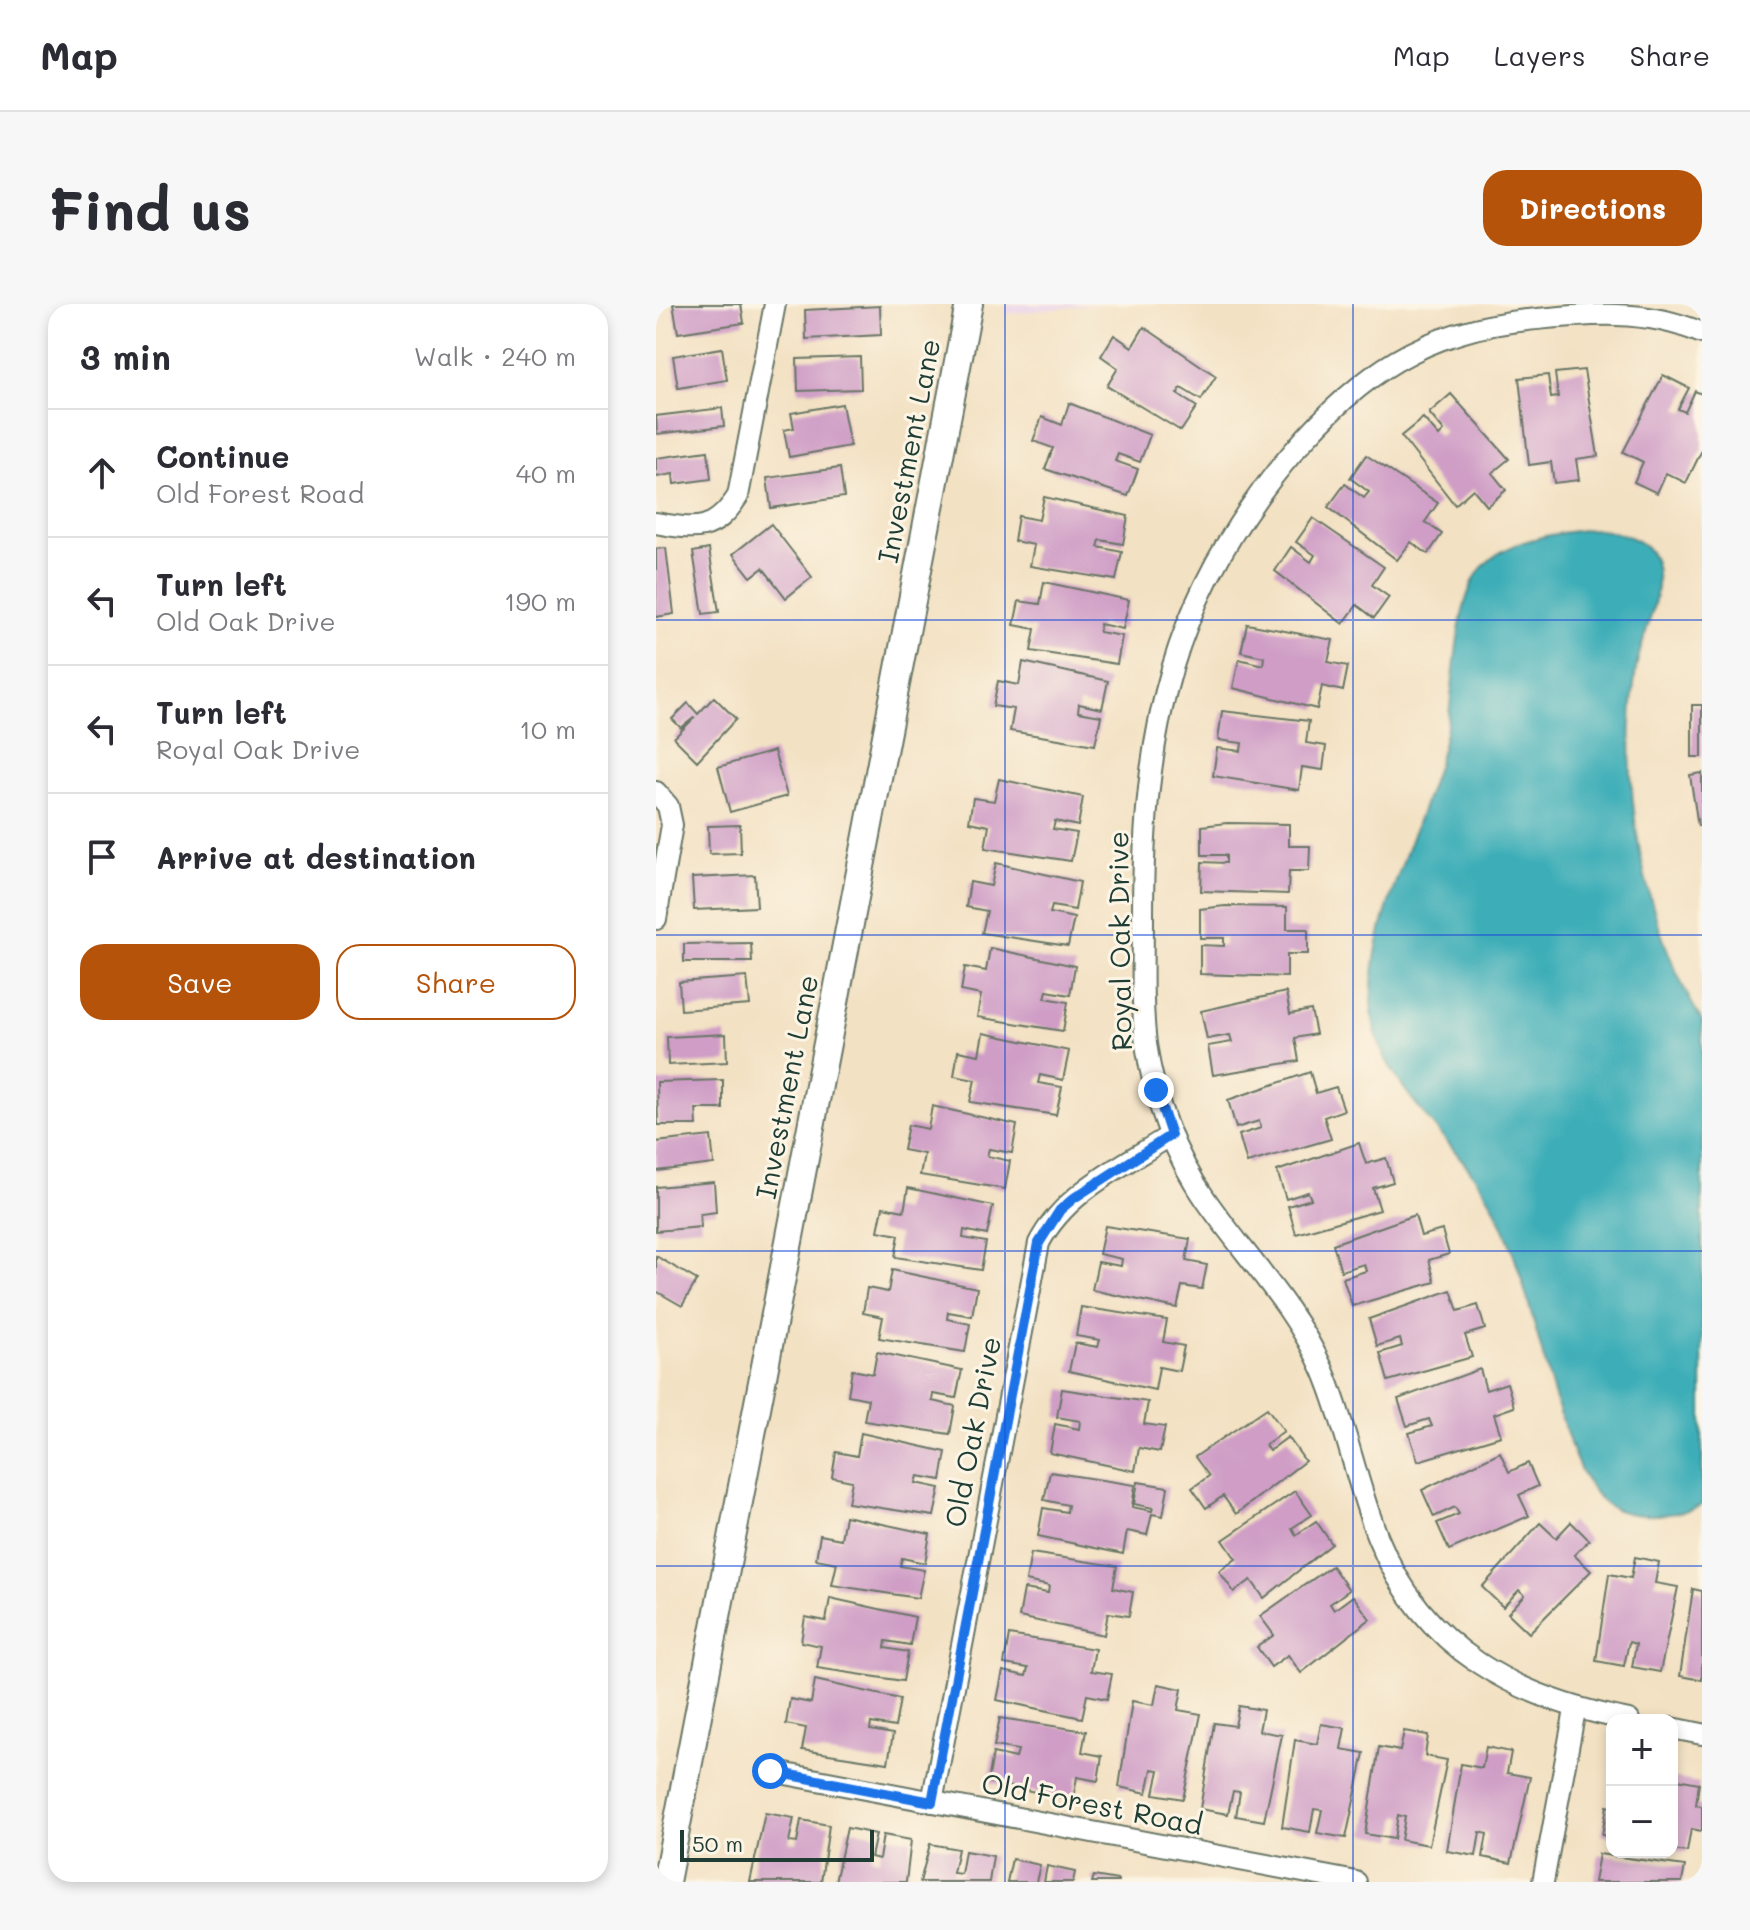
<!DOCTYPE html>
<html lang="en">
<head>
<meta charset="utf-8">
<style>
	:root { --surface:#fff; --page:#f7f7f7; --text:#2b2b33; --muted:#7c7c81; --line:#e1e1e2; --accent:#b45309 }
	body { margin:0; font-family:Mali,sans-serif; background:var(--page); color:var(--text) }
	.controls { position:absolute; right:24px; bottom:24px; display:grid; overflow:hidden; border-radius:16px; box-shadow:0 4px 12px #0003 }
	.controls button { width:72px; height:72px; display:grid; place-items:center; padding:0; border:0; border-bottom:2px solid var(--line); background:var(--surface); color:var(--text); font:40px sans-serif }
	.scale { position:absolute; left:24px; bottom:20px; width:194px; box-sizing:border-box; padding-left:8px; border:4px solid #1f3d34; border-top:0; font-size:22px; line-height:28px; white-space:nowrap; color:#1f3d34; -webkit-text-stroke:6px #fcf5e5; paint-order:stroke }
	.stop { position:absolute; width:24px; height:24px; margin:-18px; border:6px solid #1a73e8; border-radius:50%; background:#fff }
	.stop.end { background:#1a73e8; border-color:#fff; box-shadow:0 2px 8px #0008 }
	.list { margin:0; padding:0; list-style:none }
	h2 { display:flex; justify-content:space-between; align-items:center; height:104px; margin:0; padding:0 32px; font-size:34px }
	h2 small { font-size:26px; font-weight:400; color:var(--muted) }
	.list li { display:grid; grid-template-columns:52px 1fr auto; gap:24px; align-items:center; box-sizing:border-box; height:128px; padding:0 32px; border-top:2px solid var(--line) }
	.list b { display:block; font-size:30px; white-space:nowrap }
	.list p { margin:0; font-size:26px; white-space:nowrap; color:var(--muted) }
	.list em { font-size:26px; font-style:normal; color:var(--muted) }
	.actions { display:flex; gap:16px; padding:24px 32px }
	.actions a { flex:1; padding:18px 0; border:2px solid var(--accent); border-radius:24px; text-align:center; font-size:28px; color:var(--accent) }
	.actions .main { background:var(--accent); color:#fff }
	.icon { flex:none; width:44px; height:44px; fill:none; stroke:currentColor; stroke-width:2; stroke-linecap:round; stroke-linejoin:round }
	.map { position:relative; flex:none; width:1046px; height:1578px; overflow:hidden; border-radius:24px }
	header { display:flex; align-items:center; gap:48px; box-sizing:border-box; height:112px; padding:0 40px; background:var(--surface); border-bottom:2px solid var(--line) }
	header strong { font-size:38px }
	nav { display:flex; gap:44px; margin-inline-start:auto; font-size:28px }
	.intro { display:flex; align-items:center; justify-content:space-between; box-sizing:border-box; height:192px; padding:0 48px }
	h1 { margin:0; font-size:56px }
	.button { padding:20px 36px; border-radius:24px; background:var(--accent); color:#fff; font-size:28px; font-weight:700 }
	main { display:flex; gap:48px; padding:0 48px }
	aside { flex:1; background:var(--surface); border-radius:24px; box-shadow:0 4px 12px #0003 }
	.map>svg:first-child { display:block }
	.built { fill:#ead1ec }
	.water { fill:#3eaeb8; stroke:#2e7676; stroke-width:2 }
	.building { fill:#cf9dc6 }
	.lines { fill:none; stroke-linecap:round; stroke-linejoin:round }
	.minor-casing { stroke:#697666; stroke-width:24 }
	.tertiary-casing { stroke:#697666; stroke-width:30 }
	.minor { stroke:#fff; stroke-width:20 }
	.tertiary { stroke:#fff; stroke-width:26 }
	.route { stroke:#1a73e8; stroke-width:10 }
	.grid { fill:none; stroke:#1d4ed8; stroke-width:2; stroke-opacity:0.55 }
	.labels { text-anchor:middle; stroke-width:6; stroke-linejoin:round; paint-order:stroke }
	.street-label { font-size:28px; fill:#1f3d34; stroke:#fcf5e5 }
</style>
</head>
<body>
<header>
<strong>Map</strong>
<nav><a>Map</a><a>Layers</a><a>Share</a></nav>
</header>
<div class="intro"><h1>Find us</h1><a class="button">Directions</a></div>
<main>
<aside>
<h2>3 min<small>Walk · 240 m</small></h2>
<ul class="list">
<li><svg class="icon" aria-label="ahead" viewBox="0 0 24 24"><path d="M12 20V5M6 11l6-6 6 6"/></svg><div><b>Continue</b><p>Old Forest Road</p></div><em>40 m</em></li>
<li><svg class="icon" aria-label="left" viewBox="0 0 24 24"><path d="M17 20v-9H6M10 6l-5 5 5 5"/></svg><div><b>Turn left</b><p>Old Oak Drive</p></div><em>190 m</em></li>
<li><svg class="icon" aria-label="left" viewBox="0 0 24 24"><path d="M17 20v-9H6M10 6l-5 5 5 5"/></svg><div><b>Turn left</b><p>Royal Oak Drive</p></div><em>10 m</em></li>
<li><svg class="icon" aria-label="arrive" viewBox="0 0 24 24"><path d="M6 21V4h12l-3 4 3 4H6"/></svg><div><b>Arrive at destination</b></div></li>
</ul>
<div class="actions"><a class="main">Save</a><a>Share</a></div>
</aside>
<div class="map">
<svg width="1046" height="1578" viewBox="0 0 1046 1578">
	<rect width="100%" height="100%" fill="#fcf5e5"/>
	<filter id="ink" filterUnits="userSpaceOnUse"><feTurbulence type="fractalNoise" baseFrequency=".0125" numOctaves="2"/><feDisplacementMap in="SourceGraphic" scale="16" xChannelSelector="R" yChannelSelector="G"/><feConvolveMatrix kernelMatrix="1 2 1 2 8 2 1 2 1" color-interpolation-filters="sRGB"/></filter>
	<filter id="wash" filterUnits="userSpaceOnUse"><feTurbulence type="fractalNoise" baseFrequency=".006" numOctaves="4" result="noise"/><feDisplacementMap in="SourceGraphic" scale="32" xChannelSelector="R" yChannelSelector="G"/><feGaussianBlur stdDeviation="1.8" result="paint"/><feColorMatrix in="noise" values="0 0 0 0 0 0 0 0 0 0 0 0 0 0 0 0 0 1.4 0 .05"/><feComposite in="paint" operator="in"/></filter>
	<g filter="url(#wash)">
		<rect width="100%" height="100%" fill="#f3e1c3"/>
		<polygon class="built" points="352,0 443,0 350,10"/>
		<path class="water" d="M938 225C960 228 991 233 999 258 1009 291 985 332 980 365 963 482 985 615 1046 717V1201C1019 1213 968 1218 945 1196 925 1176 915 1143 907 1118 884 1053 870 972 842 911 811 843 726 786 717 715 705 619 775 514 792 417 799 374 799 300 824 266 846 236 903 228 938 225Z"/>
		<g id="blocks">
			<g class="building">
				<polygon points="17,0 85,0 88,19 22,29"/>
				<polygon points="224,2 225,31 150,35 149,6"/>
				<polygon points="488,23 560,72 545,96 525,84 521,90 541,103 525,127 451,82 462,64 445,52 458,31 476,43"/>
				<polygon points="66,44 71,76 22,84 17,52"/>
				<polygon points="204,53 205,85 142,87 141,55"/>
				<polygon points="928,66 942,152 920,155 923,176 898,179 895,158 873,161 863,74 892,71 895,94 902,93 899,69"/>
				<polygon points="1007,71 1033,84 1022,105 1029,108 1039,87 1046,90 1046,146 1030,179 1010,169 1001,189 978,178 987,158 967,148"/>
				<polygon points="795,90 853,155 836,169 850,186 831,202 817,185 799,201 745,132 767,114 783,132 788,127 773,109"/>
				<polygon points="413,99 494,131 484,158 462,150 459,157 482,165 472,192 389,165 397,144 377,137 386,113 406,121"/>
				<polygon points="186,100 194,142 133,153 128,126 138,124 135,109"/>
				<polygon points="66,104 68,122 1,130 0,112"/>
				<polygon points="52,147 55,175 18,180 17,170 0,173 0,154"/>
				<polygon points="710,151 782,199 769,218 786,230 772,250 755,238 741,256 672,203 689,180 708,194 713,188 694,174"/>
				<polygon points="184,164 188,193 115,204 111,174"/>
				<polygon points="388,193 472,212 467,240 444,236 442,243 466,248 460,276 374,262 378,241 358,237 362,212 383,216"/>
				<polygon points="657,214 728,263 716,281 733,293 718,314 701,301 687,320 619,267 635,243 655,258 659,251 640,238"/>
				<polygon points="115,220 156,273 130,294 107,264 95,273 77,250"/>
				<polygon points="10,244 18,310 0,313 0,245"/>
				<polygon points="53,245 63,308 47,310 37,248"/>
				<polygon points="388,278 473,296 467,325 444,320 443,328 466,332 461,360 375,347 379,325 358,321 363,297 384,300"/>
				<polygon points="591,320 677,336 672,358 692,362 687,387 666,382 661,405 577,384 583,355 607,361 608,353 585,348"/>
				<polygon points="367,358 452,377 446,405 423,400 422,408 445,412 439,441 354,427 358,405 337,402 342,377 363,381"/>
				<polygon points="58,393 80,415 41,457 18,434 39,413 25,424 16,415 32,399 42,410"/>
				<rect x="1036" y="401" width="10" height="52"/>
				<polygon points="566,407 653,417 650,439 670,442 667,466 646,463 643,486 557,472 561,444 585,447 586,439 562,436"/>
				<polygon points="118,447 131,492 74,508 62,463"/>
				<polygon points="1046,469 1046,522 1042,522 1034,471"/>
				<polygon points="343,475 427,493 422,522 399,517 397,525 421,529 415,557 329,544 333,522 313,518 317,494 338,497"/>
				<polygon points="571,519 633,520 633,542 654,542 653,567 633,567 632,590 545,587 546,558 570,559 570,551 546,551 546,522"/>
				<polygon points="84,521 85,549 53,550 52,522"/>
				<polygon points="340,559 424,578 419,606 396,602 394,609 418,614 412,642 326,629 331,607 310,603 314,578 335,582"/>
				<polygon points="99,571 101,603 38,606 36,574"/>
				<polygon points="569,602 631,603 631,625 652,625 652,650 631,650 631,673 544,670 544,641 568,642 568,634 544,634 544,605"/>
				<polygon points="95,639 96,658 28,658 28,640"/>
				<polygon points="334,644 419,662 414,691 391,687 389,694 412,698 407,727 321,713 325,691 305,687 309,663 330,667"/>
				<polygon points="91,673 94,701 25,706 23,678"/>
				<polygon points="630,688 634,710 655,706 660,730 639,734 643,757 557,771 552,742 576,738 574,731 551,735 545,707"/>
				<polygon points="327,729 413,747 407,776 384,771 382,779 406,783 400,811 314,798 319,776 298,772 302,747 323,751"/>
				<polygon points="70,730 71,758 12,761 11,733"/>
				<polygon points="654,768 660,789 680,783 688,806 668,813 675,835 591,859 583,831 605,824 603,817 580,824 572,796"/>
				<polygon points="67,776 67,805 40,805 41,821 2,821 1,778"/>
				<polygon points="276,802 361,821 356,849 333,845 331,852 354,857 349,885 264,871 268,850 247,846 252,821 272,825"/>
				<polygon points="55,832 58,860 0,867 0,838"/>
				<polygon points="703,839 710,860 730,854 737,878 717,884 724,906 640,930 632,902 655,895 652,888 630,895 621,867"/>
				<polygon points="58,878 60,908 44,910 45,923 0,927 0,883"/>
				<polygon points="252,884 337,902 331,931 308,926 307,934 330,938 325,966 239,953 243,931 222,927 227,903 248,907"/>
				<polygon points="759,911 765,932 786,926 793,950 773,956 779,978 696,1002 687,974 710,967 708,960 685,967 677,940"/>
				<polygon points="449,922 534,935 530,957 551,961 546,985 526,982 521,1004 436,986 442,958 465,962 466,955 443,950"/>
				<polygon points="0,952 41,976 26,1002 0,987"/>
				<polygon points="236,966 321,984 316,1012 292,1008 291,1015 314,1020 309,1048 223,1034 227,1013 207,1009 211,984 232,988"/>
				<polygon points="795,986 802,1007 822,1001 829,1025 809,1031 816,1053 732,1077 724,1049 746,1042 744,1035 721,1042 713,1015"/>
				<polygon points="425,1003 511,1016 507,1038 528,1042 523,1067 503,1063 499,1086 413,1067 419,1039 442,1043 444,1036 420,1032"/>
				<polygon points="221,1048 306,1066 300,1094 277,1090 276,1097 299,1102 294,1130 208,1117 212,1095 192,1091 196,1066 217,1070"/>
				<polygon points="824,1065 830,1086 851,1079 858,1103 838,1110 845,1132 762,1157 753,1129 776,1122 773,1115 751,1122 742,1095"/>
				<polygon points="406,1085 492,1098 488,1120 509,1123 504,1148 483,1144 479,1167 394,1149 399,1120 423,1125 424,1117 401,1113"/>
				<polygon points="611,1104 628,1127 609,1141 613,1147 632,1133 649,1157 580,1210 567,1192 550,1204 536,1184 553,1172 539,1153"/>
				<polygon points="205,1129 290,1148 285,1176 262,1172 260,1179 284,1184 278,1212 192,1199 196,1177 176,1173 180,1148 201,1152"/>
				<polygon points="844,1148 853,1168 872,1159 882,1182 863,1191 873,1212 793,1246 781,1219 803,1210 799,1203 778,1213 766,1186"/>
				<polygon points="394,1168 479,1181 476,1203 496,1207 497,1204 478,1200 482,1178 512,1183 507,1212 496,1210 491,1231 471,1227 467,1250 382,1232 387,1204 411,1208 412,1201 388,1196"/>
				<polygon points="639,1187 656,1211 636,1224 640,1231 660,1217 676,1240 608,1294 595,1276 578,1288 563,1267 580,1255 567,1236"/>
				<polygon points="189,1212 274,1230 269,1259 246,1254 244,1262 268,1266 262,1294 176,1281 181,1259 160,1255 164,1231 185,1235"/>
				<polygon points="915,1218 933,1236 918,1251 935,1267 873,1329 852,1309 869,1291 863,1286 847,1303 826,1283 884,1219 900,1234"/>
				<polygon points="375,1249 461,1262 457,1284 477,1288 473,1312 452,1309 448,1331 363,1313 368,1285 392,1289 393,1282 370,1277"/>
				<polygon points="979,1253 1003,1258 999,1279 1022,1283 1004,1368 976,1363 980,1340 973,1338 968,1362 940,1357 953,1270 975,1274"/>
				<polygon points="676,1262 693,1286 674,1300 678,1306 697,1292 714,1315 645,1369 632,1351 615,1363 601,1343 618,1331 604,1312"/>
				<polygon points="1037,1285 1046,1287 1046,1376 1024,1372"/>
				<polygon points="174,1294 259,1313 254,1341 230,1337 229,1344 252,1348 247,1377 161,1364 165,1342 145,1338 149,1313 170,1317"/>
				<polygon points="353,1331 439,1345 435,1367 456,1370 451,1395 431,1391 426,1414 341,1396 347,1367 370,1372 372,1364 348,1360"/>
				<polygon points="159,1376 244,1395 239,1423 215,1419 214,1426 237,1430 232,1459 146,1446 150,1424 130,1420 134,1395 155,1399"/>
				<polygon points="502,1380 526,1385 522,1406 545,1410 527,1495 498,1490 503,1466 496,1465 491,1489 463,1483 476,1397 498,1401"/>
				<polygon points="583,1402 607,1406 603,1427 626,1431 608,1517 580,1512 584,1488 577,1487 572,1510 544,1505 558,1419 579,1422"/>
				<polygon points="344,1414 430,1427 426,1448 446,1452 442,1477 421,1473 417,1496 332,1478 337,1449 360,1454 362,1446 338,1442"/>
				<polygon points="665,1420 689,1424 685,1445 708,1449 690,1534 661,1529 666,1506 658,1505 654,1528 626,1523 639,1436 661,1440"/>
				<polygon points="748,1427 772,1431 769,1452 791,1456 773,1541 745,1536 749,1513 742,1511 738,1535 709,1530 723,1443 744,1447"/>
				<polygon points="830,1443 855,1448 851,1469 874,1473 855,1559 827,1553 831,1530 824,1528 820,1552 791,1547 805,1460 826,1464"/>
				<polygon points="1016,1474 1043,1479 1040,1501 1046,1502 1046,1527 1035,1525 1031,1548 1016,1546"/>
				<polygon points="951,1502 956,1503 956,1532 946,1531"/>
				<polygon points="109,1509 138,1514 133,1538 141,1539 145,1516 173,1521 165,1578 94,1578"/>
				<polygon points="191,1524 220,1530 215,1553 223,1555 227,1531 255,1536 250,1578 179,1578"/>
				<polygon points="274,1540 302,1545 297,1569 305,1570 309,1547 337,1552 333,1578 264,1578"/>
				<polygon points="943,1550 1029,1562 1026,1578 938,1578"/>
				<polygon points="356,1555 384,1561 380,1578 351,1578"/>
				<polygon points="391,1562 419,1568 417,1578 388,1578"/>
				<polygon points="438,1572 462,1576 462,1578 436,1578"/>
			</g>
		</g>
	</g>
	<g filter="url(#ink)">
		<use href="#blocks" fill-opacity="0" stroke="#697666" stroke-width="2"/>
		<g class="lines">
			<defs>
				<g id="minor">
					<path d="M0 219C41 226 58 229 82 192L119 0"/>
					<polyline points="0,488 12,502 16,521 0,615"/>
					<path d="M973 1416C861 1394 768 1347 722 1234 700 1179 690 1120 667 1066 638 1001 589 952 550 896 518 851 498 795 490 740 485 698 487 655 487 612 487 427 515 290 638 147 704 70 769 26 871 16 931 10 989 4 1046 29"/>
					<polyline points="1016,1424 1046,1430"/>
					<polyline points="114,1467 700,1578"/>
					<path d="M276 1498 383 939C410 887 467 862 515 831"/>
					<polyline points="887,1578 919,1406"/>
				</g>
				<polyline id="tertiary" points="10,1578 313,0"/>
			</defs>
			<use href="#minor" class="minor-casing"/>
			<use href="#tertiary" class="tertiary-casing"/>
			<use href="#minor" class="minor"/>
			<use href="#tertiary" class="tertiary"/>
		</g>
	</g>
	<g class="lines" filter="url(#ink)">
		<polyline class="route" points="114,1467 276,1498 383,939 404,906 418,894 515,831 500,786"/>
	</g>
	<path class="grid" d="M349 0V1578M697 0V1578M0 316H1046M0 631H1046M0 947H1046M0 1262H1046"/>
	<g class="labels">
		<g class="street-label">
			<text transform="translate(253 147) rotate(-79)" y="10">Investment Lane</text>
			<text transform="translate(464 637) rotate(-91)" y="10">Royal Oak Drive</text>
			<text transform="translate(131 783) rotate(-79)" y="10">Investment Lane</text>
			<text transform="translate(317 1128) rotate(-79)" y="10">Old Oak Drive</text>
			<text transform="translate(436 1500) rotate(11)" y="10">Old Forest Road</text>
		</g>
	</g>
</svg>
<div class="controls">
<button>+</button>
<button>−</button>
</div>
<div class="scale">50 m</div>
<div class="stop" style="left:114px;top:1467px"></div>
<div class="stop end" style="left:500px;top:786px"></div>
</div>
</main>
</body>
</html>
